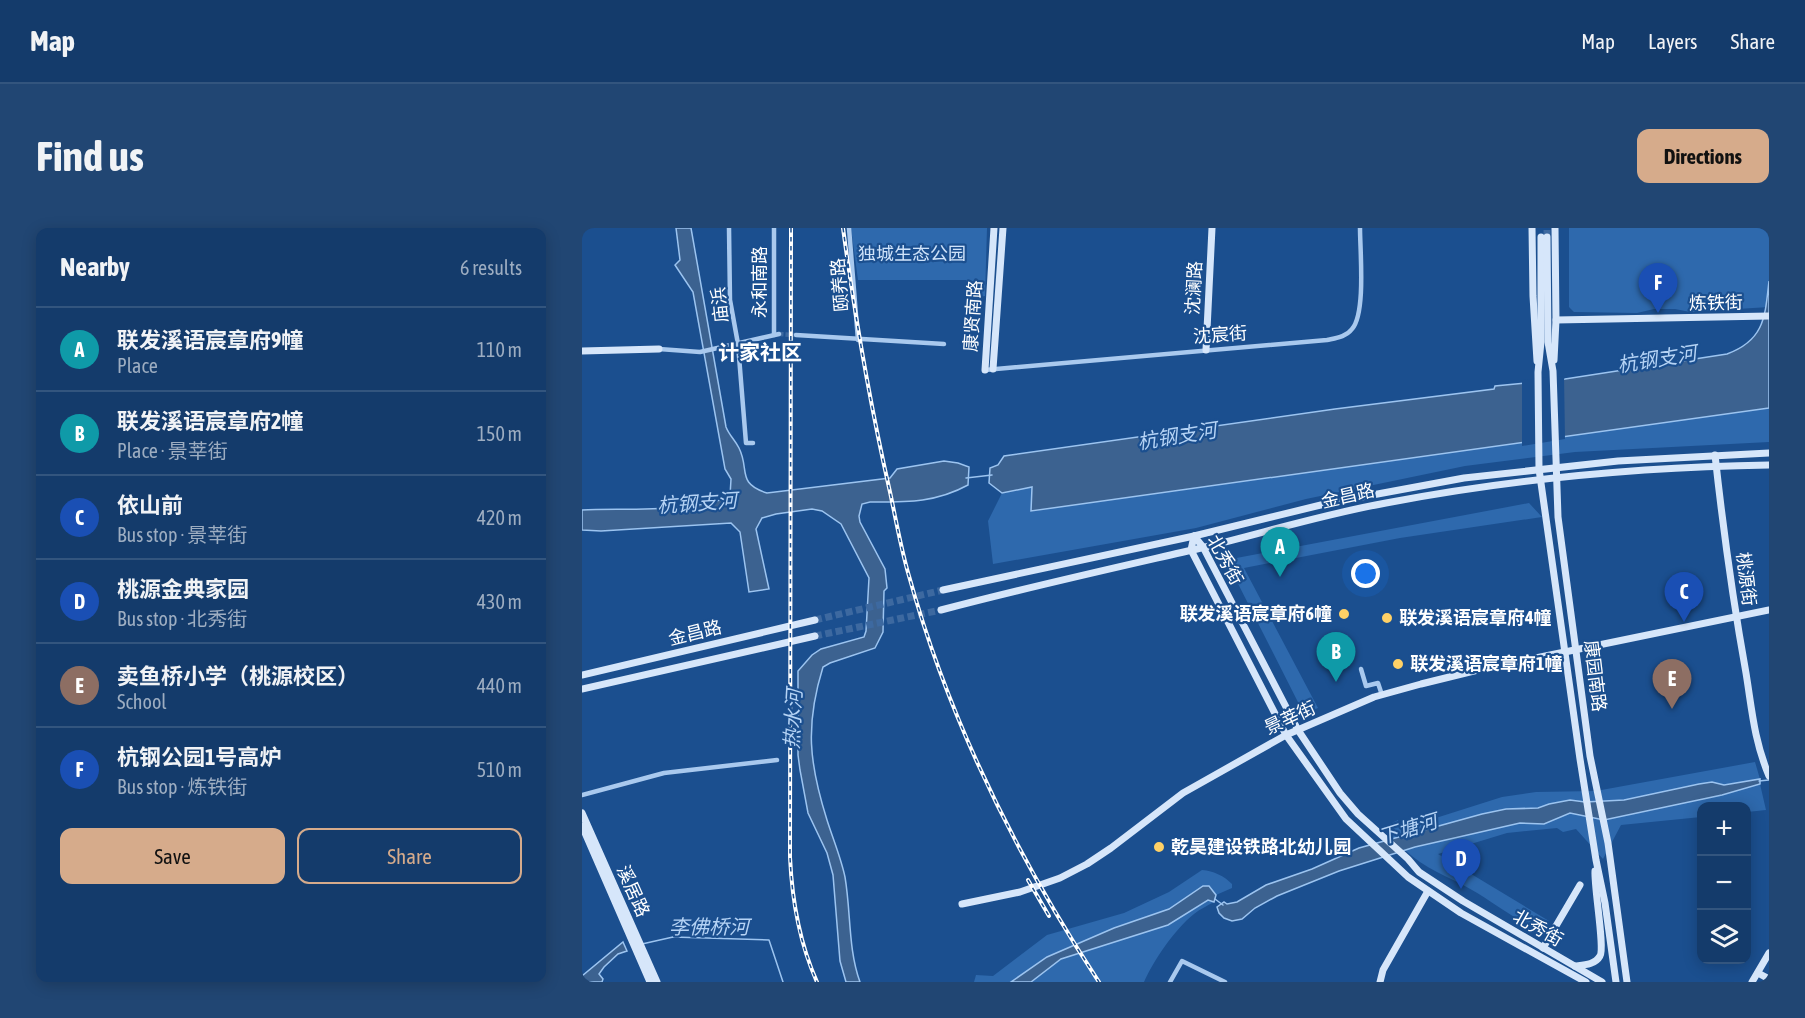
<!DOCTYPE html>
<html lang="en">
<head>
<meta charset="utf-8">
<style>
	:root { --surface:#143b6b; --page:#214673; --text:#f1f3f6; --muted:#9dadc1; --line:#33557e; --accent:#d6ab8b }
	body { margin:0; font-family:"Asap Condensed","Noto Sans SC",sans-serif; background:var(--page); color:var(--text) }
	.controls { position:absolute; right:18px; bottom:18px; display:grid; overflow:hidden; border-radius:12px; box-shadow:0 3px 15px #0003 }
	.controls button { width:54px; height:54px; display:grid; place-items:center; padding:0; border:0; border-bottom:2px solid var(--line); background:var(--surface); color:var(--text); font:30px sans-serif }
	.you { position:absolute; left:784px; top:346px; width:21px; height:21px; margin:-15px; border:4px solid #fff; border-radius:50%; background:#1a73e8; box-shadow:0 0 0 9px #1a73e833 }
	.badge { display:grid; place-items:center; width:39px; height:39px; border-radius:50%; background:var(--accent); color:#fff; font-size:20px; font-weight:700 }
	.pin { position:absolute; translate:-50% -50px; filter:drop-shadow(0 2px 3px #0008) }
	.pin::after { content:''; position:absolute; top:32px; width:21px; height:18px; background:inherit; clip-path:polygon(0 0,100% 0,50% 100%) }
	.list { margin:0; padding:0; list-style:none }
	h2 { display:flex; justify-content:space-between; align-items:center; height:78px; margin:0; padding:0 24px; font-size:26px }
	h2 small { font-size:20px; font-weight:400; color:var(--muted) }
	.list li { display:grid; grid-template-columns:39px 1fr auto; gap:18px; align-items:center; box-sizing:border-box; height:84px; padding:0 24px; border-top:2px solid var(--line) }
	.list b { display:block; font-size:22px; white-space:nowrap }
	.list p { margin:0; font-size:20px; white-space:nowrap; color:var(--muted) }
	.list em { font-size:20px; font-style:normal; color:var(--muted) }
	.actions { display:flex; gap:12px; padding:18px 24px }
	.actions a { flex:1; padding:14px 0; border:2px solid var(--accent); border-radius:12px; text-align:center; font-size:21px; color:var(--accent) }
	.actions .main { background:var(--accent); color:#111 }
	.icon { flex:none; width:33px; height:33px; fill:none; stroke:currentColor; stroke-width:2; stroke-linecap:round; stroke-linejoin:round }
	.map { position:relative; flex:none; width:1187px; height:754px; overflow:hidden; border-radius:12px }
	header { display:flex; align-items:center; gap:36px; box-sizing:border-box; height:84px; padding:0 30px; background:var(--surface); border-bottom:2px solid var(--line) }
	header strong { font-size:28px }
	nav { display:flex; gap:33px; margin-inline-start:auto; font-size:21px }
	.intro { display:flex; align-items:center; justify-content:space-between; box-sizing:border-box; height:144px; padding:0 36px }
	h1 { margin:0; font-size:42px }
	.button { padding:15px 27px; border-radius:12px; background:var(--accent); color:#111; font-size:21px; font-weight:700 }
	main { display:flex; gap:36px; padding:0 36px }
	aside { flex:1; background:var(--surface); border-radius:12px; box-shadow:0 3px 15px #0003 }
	.map>svg:first-child { display:block }
	.green { fill:#2e69ad }
	.water { fill:#3c6290; stroke:#9cc4f0; stroke-width:1.5 }
	.pier { fill:#1b4f8f }
	.lines { fill:none; stroke-linecap:round; stroke-linejoin:round }
	.stream { stroke:#9cc4f0; stroke-width:1.5 }
	.street-tunnel { stroke:#3d69a0; stroke-width:4.5; stroke-dasharray:4.5 2; stroke-linecap:butt }
	.secondary-tunnel { stroke:#3d69a0; stroke-width:7; stroke-dasharray:7 3.5; stroke-linecap:butt }
	.street { stroke:#a9c9ee; stroke-width:4.5 }
	.secondary { stroke:#d6e6fa; stroke-width:7 }
	.rail-casing { stroke:#fff; stroke-width:4 }
	.rail { stroke:#1b4f8f; stroke-width:1.5; stroke-dasharray:4.5; stroke-linecap:butt }
	.poi-dot { fill:#ffd166; stroke:#1b4f8f; stroke-width:2 }
	.labels { text-anchor:middle; stroke-width:4.5; stroke-linejoin:round; paint-order:stroke }
	.park-label { font-size:18px; fill:#cfe3fa; stroke:#1b4f8f }
	.street-label { font-size:18px; fill:#fff; stroke:#1b4f8f }
	.poi-label { font-size:18px; font-weight:bold; fill:#fff; stroke:#1b4f8f; text-anchor:start }
	.water-label { font-size:20px; font-style:italic; fill:#b5d3f5; stroke:#1b4f8f }
	.quarter-label { font-size:21px; font-weight:bold; fill:#fff; stroke:#1b4f8f }
</style>
</head>
<body>
<header>
<strong>Map</strong>
<nav><a>Map</a><a>Layers</a><a>Share</a></nav>
</header>
<div class="intro"><h1>Find us</h1><a class="button">Directions</a></div>
<main>
<aside>
<h2>Nearby<small>6 results</small></h2>
<ul class="list">
<li><span class="badge" style="background:#0f9aa8">A</span><div><b>联发溪语宸章府9幢</b><p>Place</p></div><em>110 m</em></li>
<li><span class="badge" style="background:#0f9aa8">B</span><div><b>联发溪语宸章府2幢</b><p>Place · 景莘街</p></div><em>150 m</em></li>
<li><span class="badge" style="background:#1a4fb4">C</span><div><b>依山前</b><p>Bus stop · 景莘街</p></div><em>420 m</em></li>
<li><span class="badge" style="background:#1a4fb4">D</span><div><b>桃源金典家园</b><p>Bus stop · 北秀街</p></div><em>430 m</em></li>
<li><span class="badge" style="background:#8d6e63">E</span><div><b>卖鱼桥小学（桃源校区）</b><p>School</p></div><em>440 m</em></li>
<li><span class="badge" style="background:#1a4fb4">F</span><div><b>杭钢公园1号高炉</b><p>Bus stop · 炼铁街</p></div><em>510 m</em></li>
</ul>
<div class="actions"><a class="main">Save</a><a>Share</a></div>
</aside>
<div class="map">
<svg width="1187" height="754" viewBox="0 0 1187 754">
	<rect width="100%" height="100%" fill="#1b4f8f"/>
	<g class="green">
		<polygon points="269,0 405,0 403,68 397,69 390,65 384,52 276,52"/>
		<polygon points="987,0 1187,0 1187,79 1108,84 1093,81 1072,81 1055,85 992,84 987,79"/>
		<polygon points="1187,180 1187,214 993,224 883,238 724,271 614,300 411,336 406,293 420,265 450,259 450,283"/>
		<polygon points="947,275 960,289 818,310 662,340 736,480 722,486 644,332"/>
		<polygon points="1173,534 1178,551 1142,557 1130,554 1117,556 1042,572 1003,574 988,572 967,576 956,580 924,581 900,586 810,611 802,599 816,592 817,597 857,589 920,569 954,564 1014,563"/>
		<path d="M1178 556 1184 582 1165 584 1164 578H1120L1119 589 1039 597 1021 631 994 601 981 604 975 600 925 605 856 626 967 693 963 698 959 700C937 696 910 673 890 662 868 649 841 640 823 622L913 600 938 595 962 596 988 585 1022 592 1140 567Z"/>
		<path d="M620 642C632 643 642 648 650 656V660L634 667 627 658H621L587 681 532 700 465 729 429 754H392L394 747 411 748 465 707 542 685 587 664Z"/>
		<path d="M626 672 632 674C625 678 618 681 612 686 593 701 571 733 562 754H449L479 731 500 723 524 717Z"/>
	</g>
	<g class="water">
		<path d="M94 0H109L144 199C147 207 153 212 157 220 168 242 154 255 185 265L308 250 315 241 362 233 376 235 387 239 386 257C353 275 324 274 288 274L280 276 277 288 278 294 303 341 305 360 302 363 301 404 293 420 248 435 241 439C223 497 227 535 245 592 251 611 259 630 263 649 269 684 266 721 278 754H264L258 733 251 647 245 625 226 585 218 542 216 527V443L230 427 239 421 282 409 284 403 287 350 259 296 240 283 230 281 194 286 180 290 174 301 187 361 167 364 158 304 149 295 19 303 0 302V282C43 280 111 285 148 268L149 251 143 241 111 64 93 37 98 32Z"/>
		<path d="M1187 53V180L449 283 450 259 420 265 407 255 408 240 416 237 422 228 753 181 912 161 913 158 983 151 1145 126C1183 112 1183 88 1187 53Z"/>
		<polygon points="1178,551 1178,556 1140,567 1022,592 988,585 962,596 938,595 833,619 757,643 695,668 673,680 660,691 650,693 642,690 637,685 635,679 642,674 645,676 655,674 684,657 730,641 777,620 900,586 924,581 956,580 967,576 988,572 1003,574 1042,572 1117,556 1130,554 1142,557"/>
		<polygon points="621,658 627,658 634,667 632,674 626,672 586,697 479,731 449,754 429,754 465,729 532,700 587,681"/>
		<polygon points="41,714 45,723 36,726 22,739 17,746 21,751 20,754 0,754 0,748"/>
	</g>
	<polygon class="pier" points="982,148 983,211 940,218 940,152"/>
	<g class="lines">
		<g class="stream">
			<polyline points="384,250 410,247"/>
			<polyline points="1177,553 1187,552"/>
			<polyline points="633,671 641,677"/>
			<polyline points="60,716 91,709 187,712 201,754"/>
		</g>
		<polyline class="street-tunnel" points="197,106 214,107"/>
		<g class="secondary-tunnel">
			<polyline points="965,9 965,0"/>
			<polyline points="233,392 361,362"/>
			<polyline points="233,408 359,382"/>
		</g>
		<g class="street">
			<polyline points="147,0 148,72 156,116 164,215 171,215"/>
			<polyline points="267,0 276,112"/>
			<polyline points="192,107 192,0"/>
			<polyline points="214,107 362,116"/>
			<polyline points="77,121 118,124 197,106"/>
			<path d="M403 142 745 112C754 110 764 109 770 101 784 85 778 23 778 0"/>
			<polyline points="779,441 784,458 796,455 800,467"/>
			<polyline points="0,567 82,545 195,532"/>
			<polyline points="588,754 600,733 643,754"/>
		</g>
		<g class="secondary">
			<polyline points="950,0 951,68 955,133"/>
			<polyline points="959,9 959,114 956,144 957,241 998,531 1014,632 1023,675 1034,754"/>
			<polyline points="965,9 966,114 971,143 976,289 1008,528 1026,615 1045,754"/>
			<polyline points="974,92 1187,88"/>
			<polyline points="624,122 630,0"/>
			<polyline points="0,123 77,121"/>
			<polyline points="972,132 974,92 973,0"/>
			<polyline points="411,141 421,0"/>
			<polyline points="403,142 412,0"/>
			<path d="M1133 227C1141 300 1151 373 1164 445 1170 482 1172 512 1187 548"/>
			<polyline points="612,308 621,319 716,502 758,565 776,586 826,631 837,644 881,673 1020,754"/>
			<polyline points="612,308 609,322 704,507 764,591 826,649 879,685 1004,754"/>
			<polyline points="361,362 612,308 747,275 882,250 1036,233 1187,225"/>
			<path d="M359 382C446 359 532 340 619 320 681 305 742 286 804 275 930 251 1059 239 1187 237"/>
			<polyline points="0,447 233,392"/>
			<polyline points="0,461 233,408"/>
			<polyline points="0,585 75,754"/>
			<polyline points="0,598 68,754"/>
			<polyline points="380,676 438,664 478,650 505,636 529,620 601,565 704,507 792,469 839,456 900,441 1187,382"/>
			<polyline points="961,720 998,657"/>
			<path d="M993 738C1001 737 1013 737 1018 728 1023 720 1012 660 1013 643"/>
			<polyline points="1176,745 1187,751"/>
			<polyline points="798,754 801,742 846,663"/>
			<polyline points="1170,754 1187,725"/>
		</g>
		<defs>
			<g id="rail">
				<path d="M209 0 208 629C210 672 217 714 235 754"/>
				<path d="M261 0C273 89 288 176 308 264 314 292 319 321 327 348 367 492 435 629 517 754"/>
				<polyline points="446,652 467,688"/>
			</g>
		</defs>
		<use href="#rail" class="rail-casing"/>
		<use href="#rail" class="rail"/>
	</g>
	<g class="poi-dot">
		<circle cx="762" cy="386" r="6"/>
		<circle cx="805" cy="390" r="6"/>
		<circle cx="816" cy="436" r="6"/>
		<circle cx="577" cy="619" r="6"/>
	</g>
	<g class="labels">
		<g class="park-label">
			<text x="330" y="32">独城生态公园</text>
		</g>
		<g class="street-label">
			<text transform="translate(178 54) rotate(-90)" y="6">永和南路</text>
			<text transform="translate(258 57) rotate(-95)" y="6">颐养路</text>
			<text transform="translate(612 60) rotate(-87)" y="6">沈澜路</text>
			<text transform="translate(1134 75) rotate(-1)" y="6">炼铁街</text>
			<text transform="translate(138 77) rotate(-96)" y="6">庙浜</text>
			<text transform="translate(391 88) rotate(-86)" y="6">康贤南路</text>
			<text transform="translate(638 107) rotate(-4)" y="6">沈宸街</text>
			<text transform="translate(766 268) rotate(-13)" y="6">金昌路</text>
			<text transform="translate(643 332) rotate(61)" y="6">北秀街</text>
			<text transform="translate(1164 351) rotate(83)" y="6">桃源街</text>
			<text transform="translate(113 405) rotate(-14)" y="6">金昌路</text>
			<text transform="translate(1013 448) rotate(83)" y="6">康园南路</text>
			<text transform="translate(708 490) rotate(-25)" y="6">景莘街</text>
			<text transform="translate(51 663) rotate(66)" y="6">溪居路</text>
			<text transform="translate(956 700) rotate(30)" y="6">北秀街</text>
		</g>
		<g class="poi-label">
			<text x="750" y="392" text-anchor="end">联发溪语宸章府6幢</text>
			<text x="817" y="396">联发溪语宸章府4幢</text>
			<text x="828" y="442">联发溪语宸章府1幢</text>
			<text x="589" y="625">乾昊建设铁路北幼儿园</text>
		</g>
		<g class="water-label">
			<text transform="translate(1075 131) rotate(-9)" y="7">杭钢支河</text>
			<text transform="translate(595 208) rotate(-9)" y="7">杭钢支河</text>
			<text transform="translate(115 275) rotate(-4)" y="7">杭钢支河</text>
			<text transform="translate(211 491) rotate(-87)" y="7">热水河</text>
			<text transform="translate(826 601) rotate(-17)" y="7">下塘河</text>
			<text x="127" y="706">李佛桥河</text>
		</g>
		<g class="quarter-label">
			<text x="178" y="132">计家社区</text>
		</g>
	</g>
</svg>
<div class="controls">
<button>+</button>
<button>−</button>
<button><svg class="icon" aria-label="layers" viewBox="0 0 24 24"><path d="M12 4l9 5-9 5-9-5zM3 14l9 5 9-5"/></svg></button>
</div>
<div class="you"></div>
<div class="pin badge" style="left:698px;top:349px;background:#0f9aa8">A</div>
<div class="pin badge" style="left:754px;top:454px;background:#0f9aa8">B</div>
<div class="pin badge" style="left:1102px;top:394px;background:#1a4fb4">C</div>
<div class="pin badge" style="left:879px;top:661px;background:#1a4fb4">D</div>
<div class="pin badge" style="left:1090px;top:481px;background:#8d6e63">E</div>
<div class="pin badge" style="left:1076px;top:85px;background:#1a4fb4">F</div>
</div>
</main>
</body>
</html>
